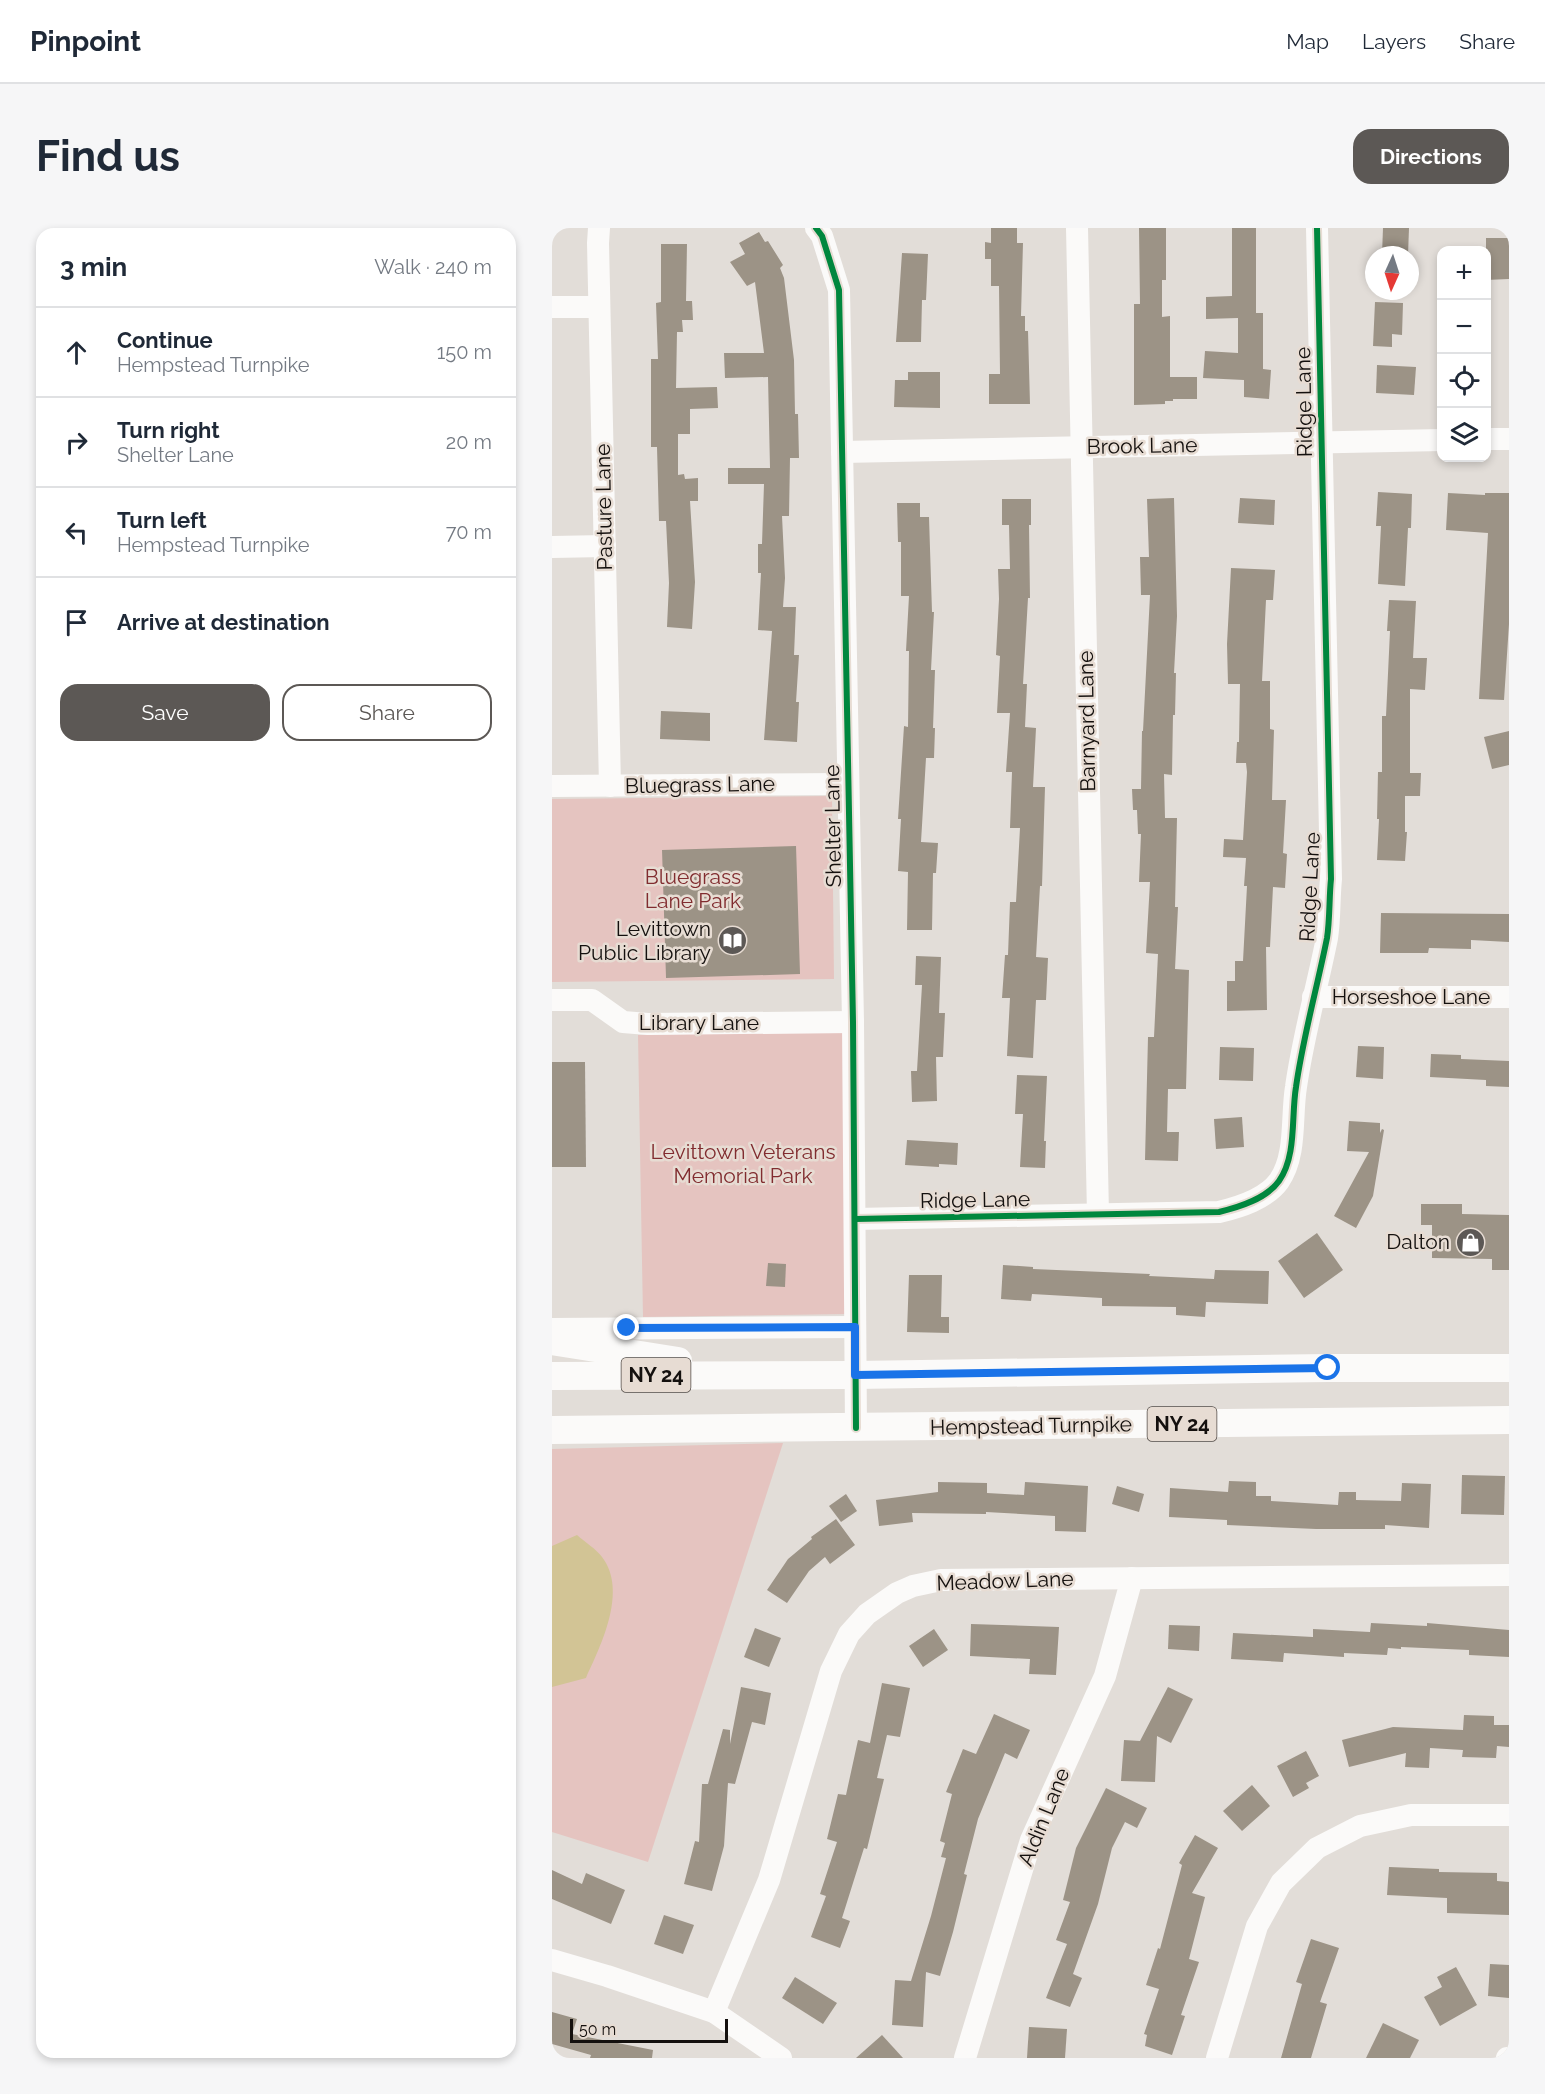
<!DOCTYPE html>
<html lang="en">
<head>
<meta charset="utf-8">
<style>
	:root { --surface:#fff; --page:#f6f6f7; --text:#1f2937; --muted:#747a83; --line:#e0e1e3; --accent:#5c5855 }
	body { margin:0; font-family:Raleway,sans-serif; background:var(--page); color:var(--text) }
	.controls { position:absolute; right:18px; top:18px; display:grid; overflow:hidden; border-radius:12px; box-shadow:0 3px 9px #0003 }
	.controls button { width:54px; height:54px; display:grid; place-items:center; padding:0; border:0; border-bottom:2px solid var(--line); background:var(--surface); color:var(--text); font:30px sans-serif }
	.compass { position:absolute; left:813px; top:18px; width:54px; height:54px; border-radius:50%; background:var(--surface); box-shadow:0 3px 9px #0003; rotate:183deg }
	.scale { position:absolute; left:18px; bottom:15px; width:158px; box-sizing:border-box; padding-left:6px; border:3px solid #14100e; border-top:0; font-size:16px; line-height:21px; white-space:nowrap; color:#14100e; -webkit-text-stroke:4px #e7dcd3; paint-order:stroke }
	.stop { position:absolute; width:18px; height:18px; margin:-14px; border:4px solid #1a73e8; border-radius:50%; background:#fff }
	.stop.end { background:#1a73e8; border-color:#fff; box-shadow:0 2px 6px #0008 }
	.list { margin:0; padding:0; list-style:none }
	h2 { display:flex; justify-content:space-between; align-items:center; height:78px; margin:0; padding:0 24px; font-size:26px }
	h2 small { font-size:20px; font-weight:400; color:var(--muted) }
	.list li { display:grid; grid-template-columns:39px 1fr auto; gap:18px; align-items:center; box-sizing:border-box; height:90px; padding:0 24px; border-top:2px solid var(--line) }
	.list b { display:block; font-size:22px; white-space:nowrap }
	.list p { margin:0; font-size:20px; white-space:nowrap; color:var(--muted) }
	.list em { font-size:20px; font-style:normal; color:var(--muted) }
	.actions { display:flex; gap:12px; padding:18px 24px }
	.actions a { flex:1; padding:14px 0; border:2px solid var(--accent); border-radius:18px; text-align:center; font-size:21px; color:var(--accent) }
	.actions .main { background:var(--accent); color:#fff }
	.icon { flex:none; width:33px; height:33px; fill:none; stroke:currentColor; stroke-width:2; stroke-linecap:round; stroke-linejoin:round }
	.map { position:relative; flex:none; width:957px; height:1830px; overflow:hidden; border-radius:18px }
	header { display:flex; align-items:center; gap:36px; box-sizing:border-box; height:84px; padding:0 30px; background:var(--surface); border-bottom:2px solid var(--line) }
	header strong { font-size:28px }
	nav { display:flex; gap:33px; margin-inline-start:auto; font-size:21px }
	.intro { display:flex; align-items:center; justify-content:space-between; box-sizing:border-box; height:144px; padding:0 36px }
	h1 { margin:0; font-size:42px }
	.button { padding:15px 27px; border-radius:18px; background:var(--accent); color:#fff; font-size:21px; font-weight:700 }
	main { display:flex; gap:36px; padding:0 36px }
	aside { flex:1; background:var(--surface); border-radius:18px; box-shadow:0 3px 9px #0003 }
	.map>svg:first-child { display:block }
	.green { fill:#e5c4c0 }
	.water { fill:#d2c495 }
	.building { fill:#9c9386 }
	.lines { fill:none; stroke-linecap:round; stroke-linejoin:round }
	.minor { stroke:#fbfaf9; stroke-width:22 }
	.major { stroke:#fbfaf9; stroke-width:28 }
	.cycleway-casing { stroke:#e7dcd3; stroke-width:10 }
	.cycleway { stroke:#00873e; stroke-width:6 }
	.route { stroke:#1a73e8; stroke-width:8 }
	.labels { text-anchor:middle; stroke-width:5; stroke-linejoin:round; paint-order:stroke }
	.shield { fill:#e7dcd3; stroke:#534d49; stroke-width:1.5 }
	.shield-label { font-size:20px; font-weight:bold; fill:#14100e }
	.street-label { font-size:21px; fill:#14100e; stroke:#e7dcd3 }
	.park-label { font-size:21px; fill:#812c2f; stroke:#e7dcd3 }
	.poi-label { font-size:21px; fill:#14100e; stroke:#e7dcd3; text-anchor:end }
</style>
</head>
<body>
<header>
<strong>Pinpoint</strong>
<nav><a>Map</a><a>Layers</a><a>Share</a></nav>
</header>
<div class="intro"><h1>Find us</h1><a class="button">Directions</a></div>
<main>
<aside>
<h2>3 min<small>Walk · 240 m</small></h2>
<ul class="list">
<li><svg class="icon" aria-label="ahead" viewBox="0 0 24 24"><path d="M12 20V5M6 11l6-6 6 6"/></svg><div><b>Continue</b><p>Hempstead Turnpike</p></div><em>150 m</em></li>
<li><svg class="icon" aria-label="right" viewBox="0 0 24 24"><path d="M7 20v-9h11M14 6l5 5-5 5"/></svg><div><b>Turn right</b><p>Shelter Lane</p></div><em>20 m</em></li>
<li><svg class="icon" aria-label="left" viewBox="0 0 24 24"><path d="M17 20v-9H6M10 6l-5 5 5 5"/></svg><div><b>Turn left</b><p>Hempstead Turnpike</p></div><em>70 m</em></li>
<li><svg class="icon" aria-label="arrive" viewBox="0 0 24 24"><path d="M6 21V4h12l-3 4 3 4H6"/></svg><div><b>Arrive at destination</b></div></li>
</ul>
<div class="actions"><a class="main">Save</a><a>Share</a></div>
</aside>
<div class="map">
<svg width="957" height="1830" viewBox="0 0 957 1830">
	<rect width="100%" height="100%" fill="#e2ddd8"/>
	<g class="green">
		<polygon points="280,568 282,751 0,754 0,571"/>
		<polygon points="292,803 298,1086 91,1089 86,807"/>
		<polygon points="231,1215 96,1634 0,1604 0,1221"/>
	</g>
	<path class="water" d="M25 1307C33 1314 44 1321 50 1329 76 1363 49 1417 34 1450L0 1459V1318Z"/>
	<g class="building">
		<polygon points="439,0 465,0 465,15 471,15 469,88 473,88 473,103 476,103 478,176 437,176 437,146 448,146 447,58 439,58 439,31 433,31 433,14 439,15"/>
		<polygon points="587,0 614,0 614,52 610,52 610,89 618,88 618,149 645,149 645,171 621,171 621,173 613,173 613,176 582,177 582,76 588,76"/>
		<polygon points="680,0 704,0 704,85 711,85 711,141 719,142 717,171 692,169 692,152 651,150 653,123 686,125 686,90 654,91 654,69 680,68"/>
		<polygon points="831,0 857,0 856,27 830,27"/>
		<polygon points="207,4 213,14 216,13 231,37 228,40 232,50 242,132 243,186 246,186 247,230 238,230 237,288 230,288 233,350 231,379 244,379 242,427 247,427 244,474 247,474 245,514 212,512 220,403 206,402 209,345 206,345 206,316 210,316 212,256 176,256 176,240 218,240 216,149 173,150 172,125 212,125 203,54 195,58 178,34 193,26 187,15"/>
		<polygon points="934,10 957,10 957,51 934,52"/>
		<polygon points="109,16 135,16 134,73 140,73 141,92 130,92 131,104 125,104 124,160 165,159 166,180 138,181 138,206 126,206 126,247 132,246 133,251 146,250 146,273 138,273 143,354 140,401 115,399 117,355 114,293 107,293 105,219 99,219 99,131 106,131 104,75 109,74"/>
		<polygon points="350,25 376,26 374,72 370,72 369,114 344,114"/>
		<polygon points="823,74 851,75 850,107 840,106 840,119 821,118"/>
		<polygon points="825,137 864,139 862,167 824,165"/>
		<polygon points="356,144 388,144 388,180 342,179 343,152 356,152"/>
		<polygon points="826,264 860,266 859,300 856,300 853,358 826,356 829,298 824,298"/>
		<polygon points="896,265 933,267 933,265 957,265 957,396 952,472 927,471 936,305 894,302"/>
		<polygon points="622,270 625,388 622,445 624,445 623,487 621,487 620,547 612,546 613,590 625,590 623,679 626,679 623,741 637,742 634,861 616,861 615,904 627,904 626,933 593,932 596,809 602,809 606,726 594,725 598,654 587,654 589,606 586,606 585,582 581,582 580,561 589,561 590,503 591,503 598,367 589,367 588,329 597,329 595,271"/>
		<polygon points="688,270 723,272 722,297 686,295"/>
		<polygon points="450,271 479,271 479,297 477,297 478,370 476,370 471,456 475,456 473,499 484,500 481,559 493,559 490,658 488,658 484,729 496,730 494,772 484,772 481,830 455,828 458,770 450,770 453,727 456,727 458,674 464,674 468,600 458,600 460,544 454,544 458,485 445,485 448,428 444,427 447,371 446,341 458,341 457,297 450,297"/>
		<polygon points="345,275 368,275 368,289 377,289 380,384 382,384 379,442 383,442 381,500 383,500 382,530 374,530 369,614 386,615 384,645 381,645 380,702 355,702 356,644 346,643 349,591 346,591 352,498 356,499 357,423 354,423 357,368 349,368 349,314 346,314"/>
		<polygon points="679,340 723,342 721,372 714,372 710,453 718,453 718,501 722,502 720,572 734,572 731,625 735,626 733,660 721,659 718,719 714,719 715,782 675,783 675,753 683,753 683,733 691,733 695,658 692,658 694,630 671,629 672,611 691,612 695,544 694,535 684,535 685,514 687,514 688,456 676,456 675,416"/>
		<polygon points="837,372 864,373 861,430 875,430 873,462 858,461 858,545 869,545 868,568 853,568 853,604 855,604 853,633 825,632 827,591 825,591 826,544 830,544 830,488 834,488 838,403 835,403"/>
		<polygon points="109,483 158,485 158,513 108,511"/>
		<polygon points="957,503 957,537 940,541 932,509"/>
		<polygon points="244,618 248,746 114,750 110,622"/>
		<polygon points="829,685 957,686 957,714 919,712 919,721 877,720 876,725 828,725"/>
		<polygon points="364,728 389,729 387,785 393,785 391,829 384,829 385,873 360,874 359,843 365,843 370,757 363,757"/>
		<polygon points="806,818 832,819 831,851 804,849"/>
		<polygon points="668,819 702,820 701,853 667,852"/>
		<polygon points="879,826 909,827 909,831 957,833 957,859 934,858 934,852 878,849"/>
		<polygon points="0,834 33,834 34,939 0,939"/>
		<polygon points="465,847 495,848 492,913 494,913 493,940 468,939 471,886 463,886"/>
		<polygon points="690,889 692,919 664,921 662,891"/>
		<polygon points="797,893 828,895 828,905 830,901 832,902 821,968 804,1000 782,988 817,924 795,923"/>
		<polygon points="355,912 406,915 405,937 387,936 387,939 353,937"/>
		<polygon points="869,976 910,976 910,986 957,987 957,1042 940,1042 940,1031 880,1030 880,997 869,997"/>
		<polygon points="765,1005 791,1042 752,1070 726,1033"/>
		<polygon points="216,1035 234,1036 233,1059 214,1058"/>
		<polygon points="451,1037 481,1039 481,1041 598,1046 597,1048 662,1051 663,1042 717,1043 716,1076 654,1074 653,1089 624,1087 624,1079 550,1078 550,1070 480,1066 479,1073 449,1071"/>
		<polygon points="357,1047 390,1047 389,1089 397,1089 397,1105 355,1104"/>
		<polygon points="910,1247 953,1248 952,1287 909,1286"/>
		<polygon points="677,1253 704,1254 704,1268 719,1268 719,1273 786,1277 787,1264 804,1264 804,1272 849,1273 850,1255 879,1256 877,1300 833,1297 833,1301 764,1301 675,1297 675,1292 617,1289 618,1260 676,1264"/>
		<polygon points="386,1254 435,1255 435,1265 472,1267 473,1254 536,1258 534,1304 503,1303 503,1288 434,1284 434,1286 360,1285 361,1294 327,1298 324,1272 386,1264"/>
		<polygon points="565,1258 592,1266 587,1284 560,1276"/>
		<polygon points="294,1266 305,1283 289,1294 277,1278"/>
		<polygon points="284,1291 303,1317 278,1336 273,1329 257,1343 235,1375 215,1362 236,1331 260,1311 259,1309"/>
		<polygon points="819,1395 875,1398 875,1395 957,1402 957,1429 917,1427 917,1422 849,1419 849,1421 836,1420 835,1427 792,1425 792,1429 732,1425 731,1434 679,1431 681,1405 761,1409 761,1401 818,1404"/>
		<polygon points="419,1396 507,1399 504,1447 477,1446 478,1431 418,1428"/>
		<polygon points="617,1397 648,1398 647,1423 616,1421"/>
		<polygon points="203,1400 229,1410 217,1439 192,1429"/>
		<polygon points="382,1401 396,1422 371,1439 357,1418"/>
		<polygon points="330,1455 358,1460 348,1509 335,1507 325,1550 332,1551 315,1621 312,1620 290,1690 298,1693 288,1720 259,1709 274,1668 268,1666 285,1614 275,1611 286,1566 294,1567 306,1512 318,1515"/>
		<polygon points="189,1459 219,1465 213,1497 200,1494 183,1556 176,1555 172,1618 160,1663 132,1656 143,1613 147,1614 150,1556 156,1556 171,1501 178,1502 178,1516"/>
		<polygon points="616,1459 641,1471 619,1515 605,1508 603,1554 569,1553 572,1512 588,1513"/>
		<polygon points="442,1486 478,1502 465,1531 453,1525 426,1591 412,1646 415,1647 401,1704 388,1748 374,1744 371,1799 340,1797 343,1752 359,1753 379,1688 394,1630 389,1629 393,1615 388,1613 400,1566 394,1564 411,1521 424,1526"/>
		<polygon points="912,1487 942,1488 942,1497 957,1497 957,1519 945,1518 944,1530 910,1529 911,1522 878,1520 877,1540 853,1539 854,1525 797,1539 790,1512 841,1499 911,1502"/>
		<polygon points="754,1523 767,1548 754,1555 757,1560 741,1569 725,1538"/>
		<polygon points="700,1557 718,1578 690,1603 671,1583"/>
		<polygon points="554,1560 595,1580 585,1600 573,1594 560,1620 546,1676 521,1746 530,1750 518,1779 494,1770 515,1716 504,1712 518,1674 511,1672 524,1620"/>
		<polygon points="643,1607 666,1620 640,1665 653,1669 637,1731 647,1734 629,1787 633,1788 620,1827 593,1818 595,1807 592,1806 607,1761 594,1757 606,1720 608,1721 630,1637 627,1635"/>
		<polygon points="837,1639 887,1641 887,1644 945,1645 945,1653 957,1654 957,1687 895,1685 895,1670 835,1667"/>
		<polygon points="0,1642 30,1656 34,1645 73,1662 59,1696 0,1671"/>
		<polygon points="112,1687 142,1697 131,1726 102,1716"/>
		<polygon points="759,1711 787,1720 768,1774 775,1776 759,1830 729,1830 750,1756 744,1754"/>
		<polygon points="938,1736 957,1737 957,1770 936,1768"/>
		<polygon points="904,1739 925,1777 888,1798 872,1769 890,1759 885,1749"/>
		<polygon points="243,1749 285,1775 271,1796 230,1770"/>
		<polygon points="0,1784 25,1791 20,1806 101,1822 100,1830 38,1830 39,1827 0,1816"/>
		<polygon points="831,1795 867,1812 858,1830 814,1830"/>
		<polygon points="477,1799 515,1801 513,1830 475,1830"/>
		<polygon points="330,1807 351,1830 304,1830"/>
	</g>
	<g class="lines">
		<g class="minor">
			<polyline points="47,0 46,15 58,558"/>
			<polyline points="264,0 270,8 287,62 301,794 304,1200"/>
			<polyline points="525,0 546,986"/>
			<polyline points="0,79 47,79"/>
			<polyline points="934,211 957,211"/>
			<polyline points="290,224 890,212"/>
			<polyline points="0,319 53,318"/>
			<polyline points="0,558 296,556"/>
			<polyline points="761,769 957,769"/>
			<polyline points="0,772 40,772 71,794 96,796 301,794"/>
			<path d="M303 991 667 984C688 979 714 971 727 953 745 927 739 889 744 859 751 809 765 760 775 710 778 691 777 670 779 651L765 0"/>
			<polyline points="0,1101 303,1099"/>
			<polyline points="0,1732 55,1748 162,1784 229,1830"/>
			<polyline points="162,1784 217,1652 279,1443 297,1406 315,1386 345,1365 361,1358 389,1352 957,1347"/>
			<polyline points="413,1830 479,1612 553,1448 580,1350"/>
			<polyline points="665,1830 705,1698 729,1655 765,1620 808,1598 859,1587 957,1587"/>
			<polyline points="955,1830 957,1830"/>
		</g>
		<g class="major">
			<polyline points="0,1113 126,1133"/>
			<polyline points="0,1148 304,1147 776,1140 957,1140"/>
			<polyline points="0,1202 957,1192"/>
		</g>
		<defs>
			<g id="cycleway">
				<polyline points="264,0 270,8 287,62 301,794 304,1200"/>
				<path d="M303 991 667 984C688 979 714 971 727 953 745 927 739 889 744 859 751 809 765 760 775 710 778 691 777 670 779 651L765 0"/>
			</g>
		</defs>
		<use href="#cycleway" class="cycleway-casing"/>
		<use href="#cycleway" class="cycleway"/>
	</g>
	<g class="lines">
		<polyline class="route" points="75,1100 303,1099 303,1147 776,1140"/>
	</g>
	<defs>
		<symbol id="library-disc" viewBox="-11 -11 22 22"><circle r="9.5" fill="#5c5855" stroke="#e7dcd3"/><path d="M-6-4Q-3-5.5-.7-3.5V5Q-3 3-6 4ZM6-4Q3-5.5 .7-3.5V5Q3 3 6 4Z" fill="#fff"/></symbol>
		<symbol id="shop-disc" viewBox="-11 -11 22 22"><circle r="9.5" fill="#5c5855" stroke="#e7dcd3"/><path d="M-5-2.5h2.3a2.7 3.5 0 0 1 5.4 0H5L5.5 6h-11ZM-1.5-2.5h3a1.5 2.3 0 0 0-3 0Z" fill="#fff"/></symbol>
	</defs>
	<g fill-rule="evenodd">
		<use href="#library-disc" x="164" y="696" width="33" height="33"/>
		<use href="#shop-disc" x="902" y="998" width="33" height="33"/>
	</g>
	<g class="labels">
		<g class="shield">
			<rect x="69.5" y="1130" width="69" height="34" rx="4.5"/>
			<rect x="595.5" y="1179" width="69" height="34" rx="4.5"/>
		</g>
		<g class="shield-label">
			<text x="104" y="1154">NY 24</text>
			<text x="630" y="1203">NY 24</text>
		</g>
		<g class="street-label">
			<text transform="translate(752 174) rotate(-91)" y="7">Ridge Lane</text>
			<text transform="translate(590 218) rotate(-1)" y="7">Brook Lane</text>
			<text transform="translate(52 279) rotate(-91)" y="7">Pasture Lane</text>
			<text transform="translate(535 493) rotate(-91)" y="7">Barnyard Lane</text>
			<text transform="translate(148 557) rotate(-1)" y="7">Bluegrass Lane</text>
			<text transform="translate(281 598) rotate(-91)" y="7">Shelter Lane</text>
			<text transform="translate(758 659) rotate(-87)" y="7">Ridge Lane</text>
			<text x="859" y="776">Horseshoe Lane</text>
			<text x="147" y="802">Library Lane</text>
			<text transform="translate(423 972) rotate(-1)" y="7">Ridge Lane</text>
			<text transform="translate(479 1198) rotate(-1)" y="7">Hempstead Turnpike</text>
			<text transform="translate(453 1353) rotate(-2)" y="7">Meadow Lane</text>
			<text transform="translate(492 1589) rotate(-68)" y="7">Aldin Lane</text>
		</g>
		<g class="park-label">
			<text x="141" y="656">Bluegrass<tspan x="141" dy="24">Lane Park</tspan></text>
			<text x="191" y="931">Levittown Veterans<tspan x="191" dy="24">Memorial Park</tspan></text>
		</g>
		<g class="poi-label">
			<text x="159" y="708">Levittown<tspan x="159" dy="24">Public Library</tspan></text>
			<text x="898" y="1021">Dalton</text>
		</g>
	</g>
</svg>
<div class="controls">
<button>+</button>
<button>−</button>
<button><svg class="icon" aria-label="locate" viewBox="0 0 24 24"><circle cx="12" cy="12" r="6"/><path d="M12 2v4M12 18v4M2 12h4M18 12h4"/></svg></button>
<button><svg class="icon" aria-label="layers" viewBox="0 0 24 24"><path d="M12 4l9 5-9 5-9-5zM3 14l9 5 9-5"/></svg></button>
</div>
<svg class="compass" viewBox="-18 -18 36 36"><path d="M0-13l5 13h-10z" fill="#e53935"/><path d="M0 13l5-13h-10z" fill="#747a83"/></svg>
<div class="scale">50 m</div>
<div class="stop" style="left:776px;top:1140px"></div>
<div class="stop end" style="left:75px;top:1100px"></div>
</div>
</main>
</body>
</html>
